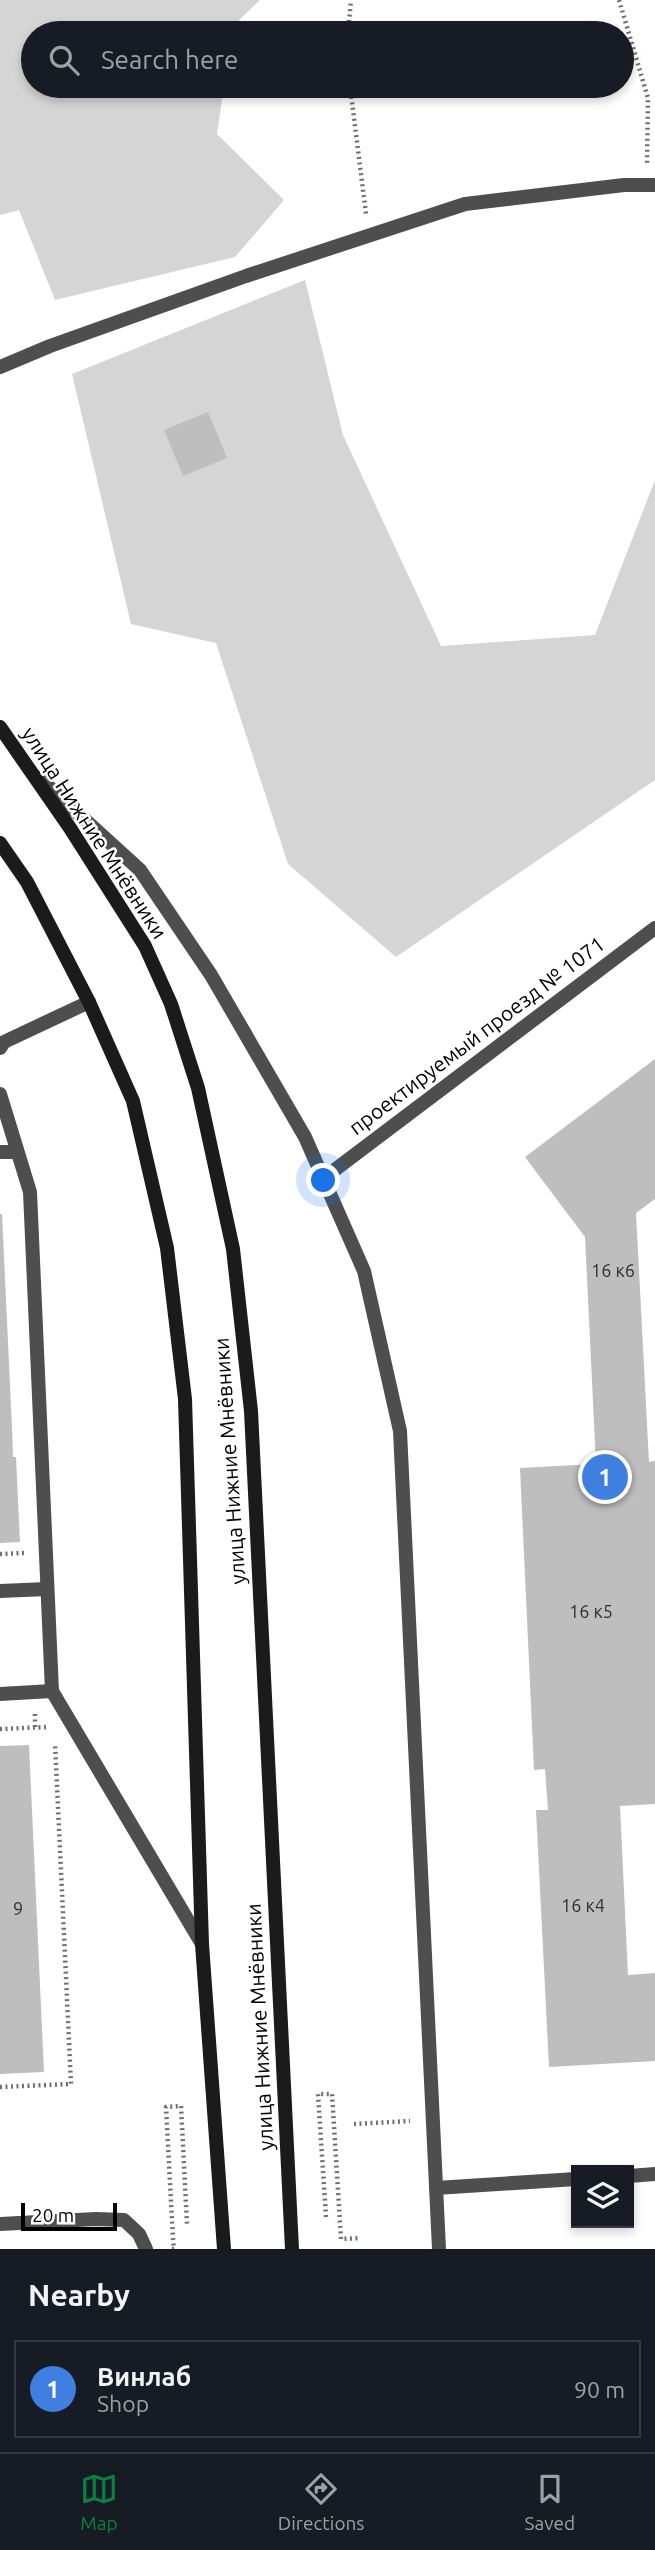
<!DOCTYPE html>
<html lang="en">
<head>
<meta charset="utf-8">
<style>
	:root { --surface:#171b24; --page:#20242c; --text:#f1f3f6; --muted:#9ea1a6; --line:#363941; --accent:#0b8043 }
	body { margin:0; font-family:Ubuntu,sans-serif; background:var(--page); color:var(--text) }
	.controls { position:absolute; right:21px; bottom:21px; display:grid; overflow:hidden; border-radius:0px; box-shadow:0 4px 10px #0003 }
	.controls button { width:63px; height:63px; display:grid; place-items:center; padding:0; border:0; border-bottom:2px solid var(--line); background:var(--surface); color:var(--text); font:35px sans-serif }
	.scale { position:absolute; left:21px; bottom:18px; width:96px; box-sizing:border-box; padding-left:7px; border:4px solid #000; border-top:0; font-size:19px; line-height:24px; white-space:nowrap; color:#000; -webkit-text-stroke:5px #fff; paint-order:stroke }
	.you { position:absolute; left:324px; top:1181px; width:24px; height:24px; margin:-18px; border:5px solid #fff; border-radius:50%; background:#1a73e8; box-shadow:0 0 0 10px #1a73e833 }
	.badge { display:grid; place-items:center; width:46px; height:46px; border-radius:50%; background:var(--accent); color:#fff; font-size:23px; font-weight:700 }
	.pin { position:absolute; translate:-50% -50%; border:4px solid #fff; box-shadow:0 2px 7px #0006 }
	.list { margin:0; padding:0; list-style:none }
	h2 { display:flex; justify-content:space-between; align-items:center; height:91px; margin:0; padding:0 28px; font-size:30px }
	h2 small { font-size:23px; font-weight:400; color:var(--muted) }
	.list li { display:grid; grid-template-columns:46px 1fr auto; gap:21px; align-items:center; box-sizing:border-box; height:98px; margin:0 14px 14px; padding:0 14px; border:2px solid var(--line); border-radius:0px }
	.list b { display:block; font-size:26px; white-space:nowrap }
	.list p { margin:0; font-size:23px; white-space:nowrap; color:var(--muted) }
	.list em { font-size:23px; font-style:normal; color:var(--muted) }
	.icon { flex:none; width:38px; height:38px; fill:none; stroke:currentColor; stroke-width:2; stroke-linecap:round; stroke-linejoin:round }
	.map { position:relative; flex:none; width:655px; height:2249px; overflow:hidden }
	.search { position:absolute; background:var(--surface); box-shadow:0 4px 10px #0003; left:21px; right:21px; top:21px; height:77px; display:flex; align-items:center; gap:18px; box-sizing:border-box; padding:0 24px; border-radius:38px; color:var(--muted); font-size:26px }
	.sheet { height:203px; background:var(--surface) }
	nav { display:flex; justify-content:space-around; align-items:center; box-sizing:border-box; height:98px; border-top:2px solid var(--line); background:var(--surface); font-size:19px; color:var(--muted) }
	nav a { display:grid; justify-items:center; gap:4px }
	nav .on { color:var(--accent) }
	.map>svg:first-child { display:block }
	.green { fill:#d5d5d5 }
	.building { fill:#bebebe }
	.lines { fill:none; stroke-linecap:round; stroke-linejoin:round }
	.path { stroke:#707070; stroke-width:4.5; stroke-dasharray:2 3.5; stroke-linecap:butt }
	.service { stroke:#4e4e4e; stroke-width:14 }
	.minor { stroke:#4e4e4e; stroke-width:14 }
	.tertiary { stroke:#4e4e4e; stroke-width:14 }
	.secondary { stroke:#1b1b1b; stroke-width:14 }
	.labels { text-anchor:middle; stroke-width:5; stroke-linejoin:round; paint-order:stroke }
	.number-label { font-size:18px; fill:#303030 }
	.street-label { font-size:21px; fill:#000; stroke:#fff }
</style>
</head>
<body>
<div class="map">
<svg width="655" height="2249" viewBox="0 0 655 2249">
	<rect width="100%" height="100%" fill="#fff"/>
	<g class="green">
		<polygon points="0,0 260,0 234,25 232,33 33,33 33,86 224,86 217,134 284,200 235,257 55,300 19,210 0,215"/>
		<polygon points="305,280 343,435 441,646 595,635 655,480 655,780 396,957 288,864 216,643 131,624 72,374"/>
	</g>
	<g class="building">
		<polygon points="208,412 227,458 183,476 164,430"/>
		<polygon points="655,1059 655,1199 636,1213 649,1462 655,1461 655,1804 620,1806 628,1975 655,1973 655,2061 549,2067 536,1810 548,1810 545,1769 534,1770 520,1468 596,1464 585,1237 525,1157"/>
		<polygon points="0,1214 2,1214 12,1427 13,1457 16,1457 20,1542 0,1543"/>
		<polygon points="29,1745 44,2072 0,2074 0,1746"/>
	</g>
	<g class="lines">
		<g class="path">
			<polyline points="619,0 648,98 647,163"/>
			<polyline points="348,33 351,0"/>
			<polyline points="350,86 366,214"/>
			<polyline points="0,1554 24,1553"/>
			<polyline points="35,1714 35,1728"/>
			<polyline points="0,1729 48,1727"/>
			<polyline points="0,2087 71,2084 55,1743"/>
			<polyline points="354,2124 410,2121"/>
			<polyline points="326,2217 318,2094 332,2094 341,2239 360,2238"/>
			<polyline points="172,2249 174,2249 173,2239 166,2107 181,2106 187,2224"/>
		</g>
		<g class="service">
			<polyline points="0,367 50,346 246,276 465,204 624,185 655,185"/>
			<polyline points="0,1048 4,1042 89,1002"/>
			<polyline points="0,1094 30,1192 52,1691 202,1944"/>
			<polyline points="0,1152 17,1152"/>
			<polyline points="0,1591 47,1589"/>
			<polyline points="0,1694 52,1691"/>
		</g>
		<g class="minor">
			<polyline points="324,1178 655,928"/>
			<polyline points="629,2176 655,2174"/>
			<polyline points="436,2188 576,2179"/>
			<polyline points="0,2224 96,2219 124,2220 139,2234 146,2249"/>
		</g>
		<polyline class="tertiary" points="39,778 140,870 211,975 305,1137 364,1271 400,1431 439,2249"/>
		<g class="secondary">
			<polyline points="0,727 70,828 145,946 171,1004 198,1088 233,1249 251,1411 292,2249"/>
			<polyline points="0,843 27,882 89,1002 133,1101 167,1248 185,1399 202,1944 224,2249"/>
		</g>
	</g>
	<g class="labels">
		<g class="number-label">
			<text x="613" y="1277">16 к6</text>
			<text x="591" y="1618">16 к5</text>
			<text x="583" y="1912">16 к4</text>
			<text x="18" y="1915">9</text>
		</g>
		<g class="street-label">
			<text transform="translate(94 833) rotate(57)" y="7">улица Нижние Мнёвники</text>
			<text transform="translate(477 1036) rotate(-37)" y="7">проектируемый проезд № 1071</text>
			<text transform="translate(230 1461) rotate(-94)" y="7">улица Нижние Мнёвники</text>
			<text transform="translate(260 2027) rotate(-93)" y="7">улица Нижние Мнёвники</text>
		</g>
	</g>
</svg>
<div class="controls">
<button><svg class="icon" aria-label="layers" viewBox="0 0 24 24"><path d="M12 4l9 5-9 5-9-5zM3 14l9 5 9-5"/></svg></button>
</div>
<div class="scale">20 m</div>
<div class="you"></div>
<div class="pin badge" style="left:605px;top:1477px;background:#3f7fe0">1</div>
<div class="search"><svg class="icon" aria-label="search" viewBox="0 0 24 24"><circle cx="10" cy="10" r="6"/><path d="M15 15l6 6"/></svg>Search here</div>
</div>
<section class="sheet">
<h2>Nearby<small></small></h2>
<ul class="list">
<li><span class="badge" style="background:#3f7fe0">1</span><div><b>Винлаб</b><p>Shop</p></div><em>90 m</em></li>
</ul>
</section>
<nav>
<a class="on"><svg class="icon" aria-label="map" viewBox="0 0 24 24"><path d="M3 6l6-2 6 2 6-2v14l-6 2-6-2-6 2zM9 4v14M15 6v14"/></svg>Map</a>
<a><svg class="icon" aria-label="directions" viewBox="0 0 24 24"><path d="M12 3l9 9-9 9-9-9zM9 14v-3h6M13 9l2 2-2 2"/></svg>Directions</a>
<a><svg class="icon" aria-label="saved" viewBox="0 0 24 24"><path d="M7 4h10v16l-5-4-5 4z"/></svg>Saved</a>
</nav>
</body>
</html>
